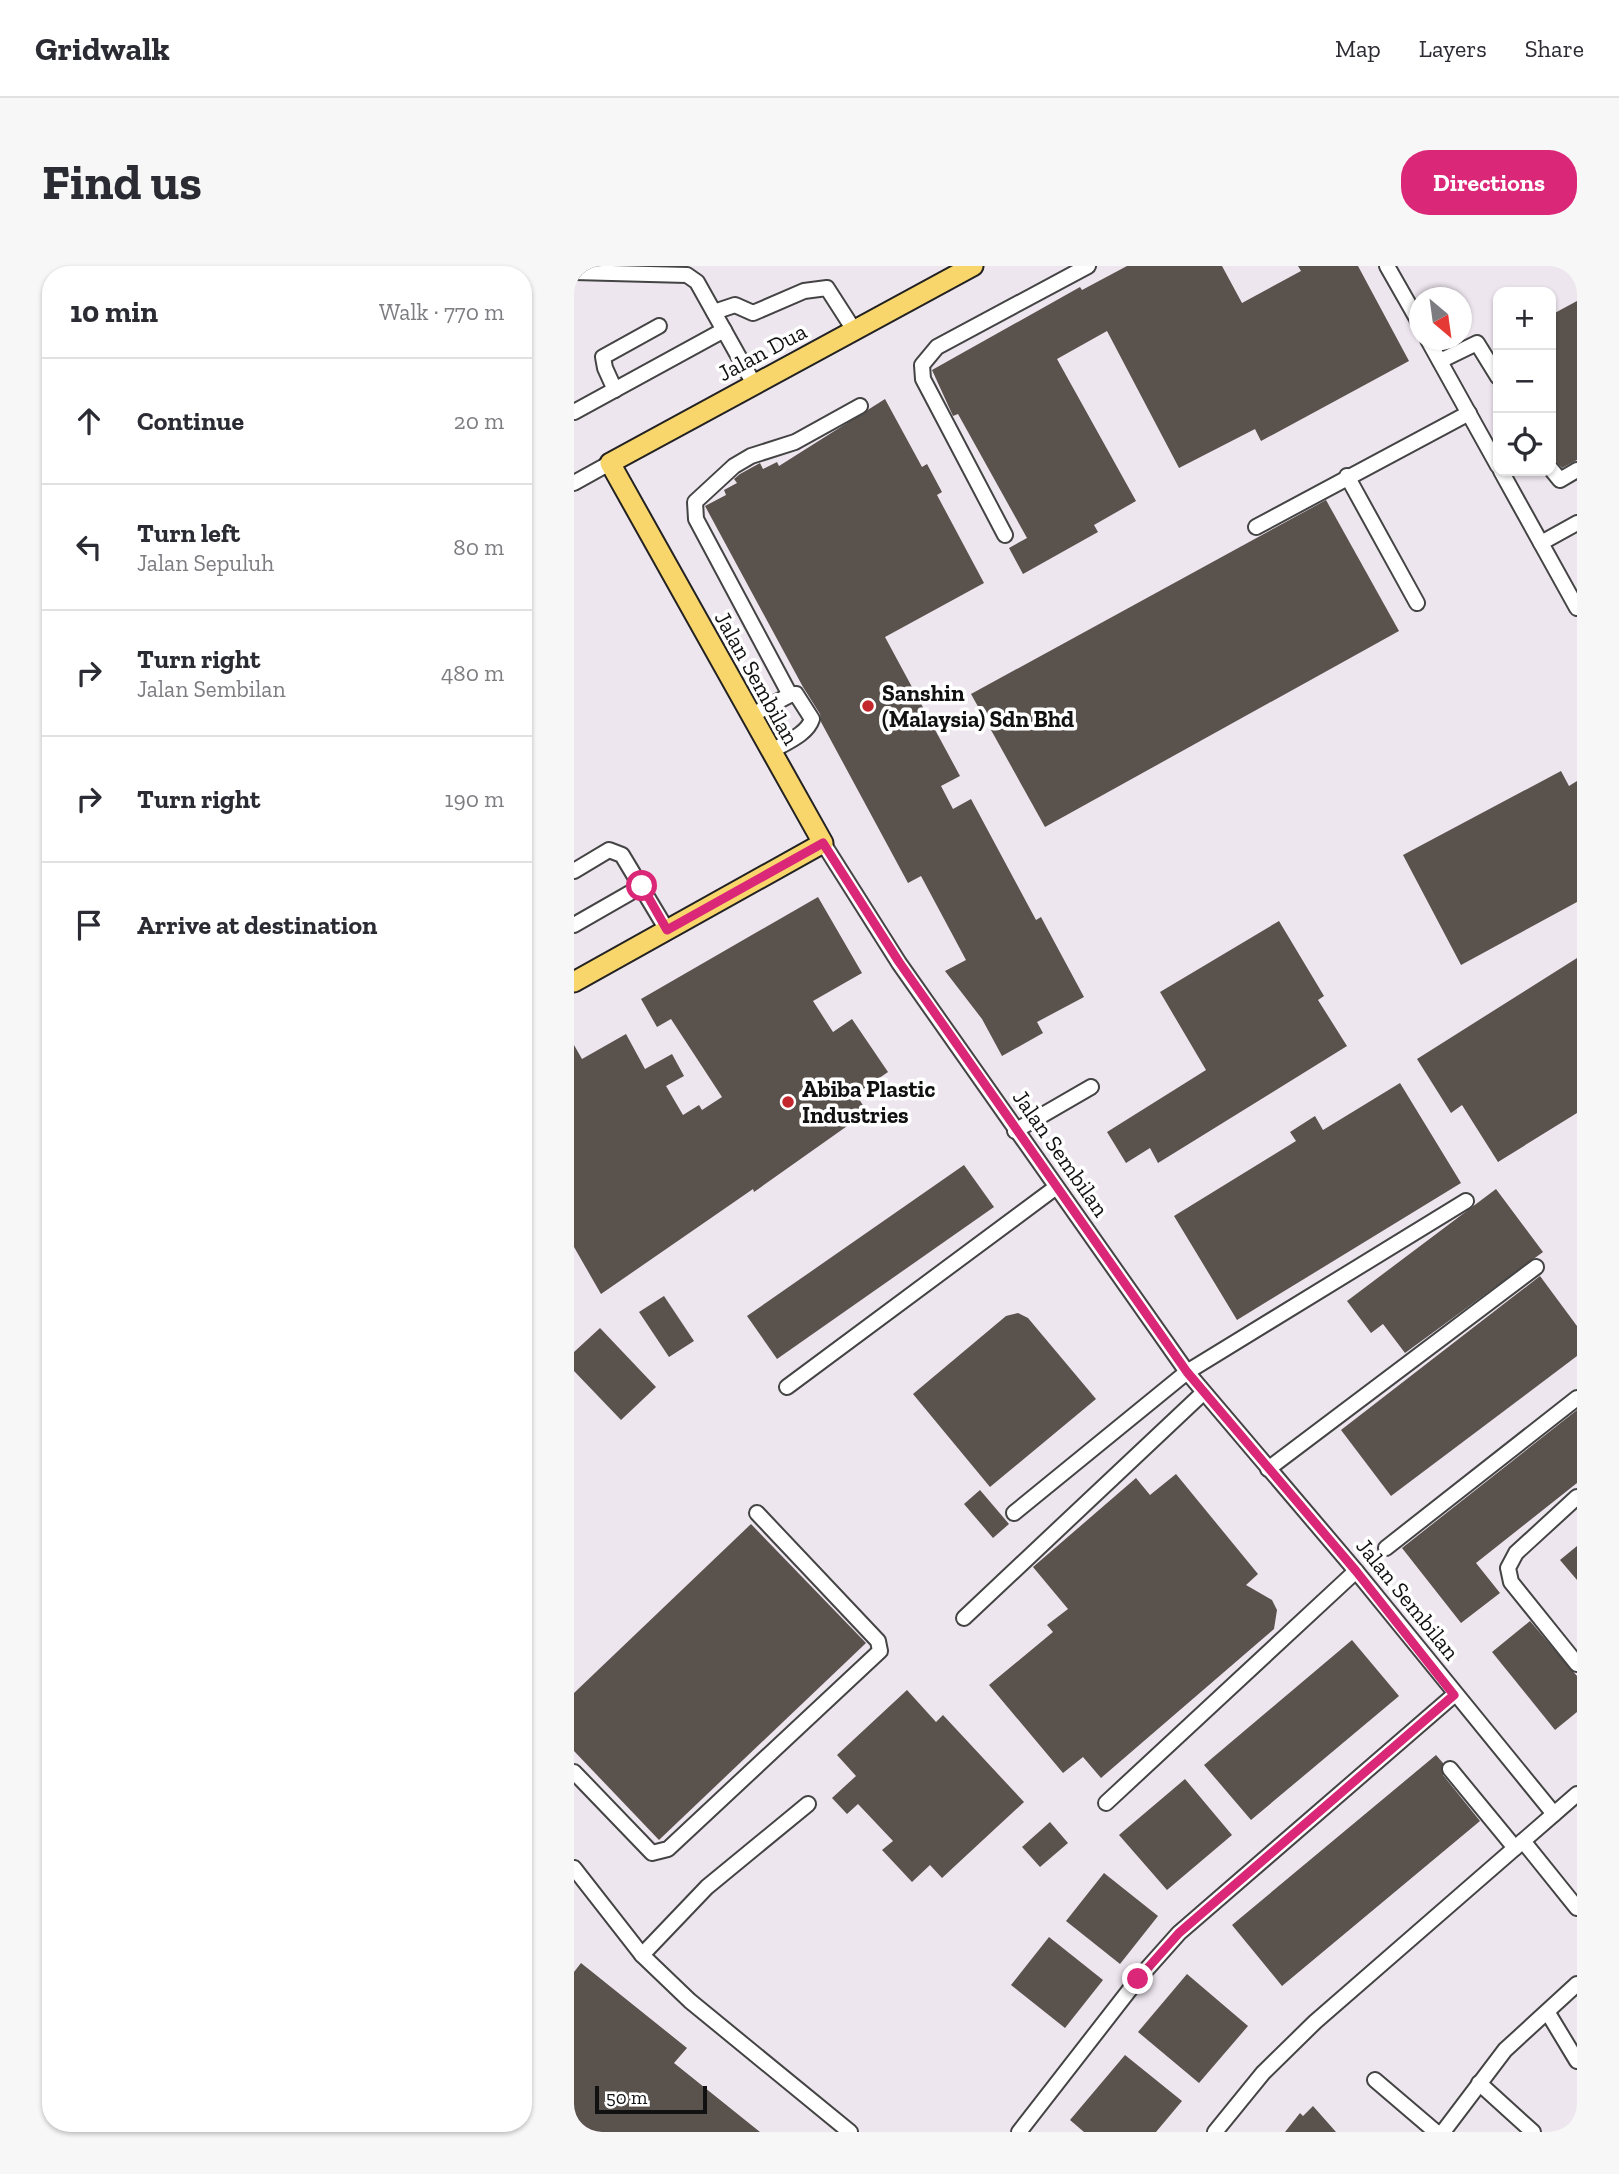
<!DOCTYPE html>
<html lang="en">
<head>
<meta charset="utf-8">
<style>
	:root { --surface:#fff; --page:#f7f7f7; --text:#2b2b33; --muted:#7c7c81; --line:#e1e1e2; --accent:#db2777 }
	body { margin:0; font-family:"Zilla Slab",serif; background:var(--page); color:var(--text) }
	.controls { position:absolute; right:21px; top:21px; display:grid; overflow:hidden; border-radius:14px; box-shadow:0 2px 5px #0004 }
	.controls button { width:63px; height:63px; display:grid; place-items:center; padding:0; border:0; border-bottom:2px solid var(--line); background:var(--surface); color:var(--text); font:35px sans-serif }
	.compass { position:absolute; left:835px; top:21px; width:63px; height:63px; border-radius:50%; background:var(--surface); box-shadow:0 2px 5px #0004; rotate:151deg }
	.scale { position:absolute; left:21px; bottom:18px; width:112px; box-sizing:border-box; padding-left:7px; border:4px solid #111; border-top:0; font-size:19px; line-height:24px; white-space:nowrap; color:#111; -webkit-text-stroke:5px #fff; paint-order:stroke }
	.stop { position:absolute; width:21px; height:21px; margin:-16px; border:5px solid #db2777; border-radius:50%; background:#fff }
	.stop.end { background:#db2777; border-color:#fff; box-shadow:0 2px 7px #0008 }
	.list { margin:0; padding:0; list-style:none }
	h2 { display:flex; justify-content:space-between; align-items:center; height:91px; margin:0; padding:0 28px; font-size:30px }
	h2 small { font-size:23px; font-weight:400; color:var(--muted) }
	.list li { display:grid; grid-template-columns:46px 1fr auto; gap:21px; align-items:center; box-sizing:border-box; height:126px; padding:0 28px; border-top:2px solid var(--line) }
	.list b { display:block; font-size:26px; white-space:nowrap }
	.list p { margin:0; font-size:23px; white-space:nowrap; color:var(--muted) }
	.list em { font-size:23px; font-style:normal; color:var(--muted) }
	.icon { flex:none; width:38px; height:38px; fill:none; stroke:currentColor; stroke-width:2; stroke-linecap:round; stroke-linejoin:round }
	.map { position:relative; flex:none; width:1003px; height:1866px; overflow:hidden; border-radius:28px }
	header { display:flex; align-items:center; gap:42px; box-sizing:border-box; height:98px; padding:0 35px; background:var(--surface); border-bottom:2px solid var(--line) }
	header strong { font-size:33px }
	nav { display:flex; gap:38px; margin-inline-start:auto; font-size:24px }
	.intro { display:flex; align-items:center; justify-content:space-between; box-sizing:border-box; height:168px; padding:0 42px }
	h1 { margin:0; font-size:49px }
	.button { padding:18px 32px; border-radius:28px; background:var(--accent); color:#fff; font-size:24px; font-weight:700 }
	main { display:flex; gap:42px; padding:0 42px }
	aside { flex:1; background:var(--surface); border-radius:28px; box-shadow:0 2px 5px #0004 }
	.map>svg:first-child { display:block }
	.industrial { fill:#eee6ef; fill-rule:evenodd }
	.building { fill:#5a524d }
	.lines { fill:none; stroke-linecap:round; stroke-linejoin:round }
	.minor-casing { stroke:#444; stroke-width:18 }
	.major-casing { stroke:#222; stroke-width:23 }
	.minor { stroke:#fff; stroke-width:14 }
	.major { stroke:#f9d66b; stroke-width:19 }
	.route { stroke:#db2777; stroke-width:9 }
	.poi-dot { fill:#c4262e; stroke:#fff; stroke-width:2.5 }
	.labels { text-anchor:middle; stroke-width:7; stroke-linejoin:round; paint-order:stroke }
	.street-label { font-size:23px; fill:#111; stroke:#fff }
	.poi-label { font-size:23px; font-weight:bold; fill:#111; stroke:#fff; text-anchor:start }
</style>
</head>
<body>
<header>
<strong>Gridwalk</strong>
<nav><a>Map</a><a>Layers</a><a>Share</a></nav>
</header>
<div class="intro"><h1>Find us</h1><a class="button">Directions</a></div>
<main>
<aside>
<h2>10 min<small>Walk · 770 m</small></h2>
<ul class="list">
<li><svg class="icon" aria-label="ahead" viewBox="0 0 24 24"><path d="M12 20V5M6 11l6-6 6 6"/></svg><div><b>Continue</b></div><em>20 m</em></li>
<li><svg class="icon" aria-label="left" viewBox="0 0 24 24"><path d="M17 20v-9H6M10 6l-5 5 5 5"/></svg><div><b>Turn left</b><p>Jalan Sepuluh</p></div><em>80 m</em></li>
<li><svg class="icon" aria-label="right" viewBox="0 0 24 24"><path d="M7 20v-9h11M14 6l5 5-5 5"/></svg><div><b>Turn right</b><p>Jalan Sembilan</p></div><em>480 m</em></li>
<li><svg class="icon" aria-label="right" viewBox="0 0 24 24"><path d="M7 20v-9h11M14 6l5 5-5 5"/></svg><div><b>Turn right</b></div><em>190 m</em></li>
<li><svg class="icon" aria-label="arrive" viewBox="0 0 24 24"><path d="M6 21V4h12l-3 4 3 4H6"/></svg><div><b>Arrive at destination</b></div></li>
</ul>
</aside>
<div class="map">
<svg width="1003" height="1866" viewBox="0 0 1003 1866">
	<rect width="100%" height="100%" fill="#fffdf5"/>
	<path class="industrial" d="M0 0H1003V1866H0ZM924 26H977V205H924ZM846 32H888V74H846Z"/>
	<g class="building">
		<polygon points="553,0 648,0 668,37 727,5 724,0 784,0 835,95 687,175 681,163 605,202 533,65 483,93 562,235 520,259 524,266 449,308 435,282 453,272 384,148 379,150 358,104 506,21 508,24"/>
		<polygon points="1003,35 1003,194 988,202 977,190 977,49"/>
		<polygon points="311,133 348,201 353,198 368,226 363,229 410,317 311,371 386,510 367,520 379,543 397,533 462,654 467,651 510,731 463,756 469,767 428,790 408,753 371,705 392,694 347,610 334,617 247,456 246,448 229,421 131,240 152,229 150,224 163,217 160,213 166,208 186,197 189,203 203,196 205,200"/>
		<polygon points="752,234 825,365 471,561 397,428"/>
		<polygon points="987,505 995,520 1003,515 1003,636 887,699 829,589"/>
		<polygon points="244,631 288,707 239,735 259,766 278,753 314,806 282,828 293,846 180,926 179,923 27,1028 0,981 0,779 8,793 52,768 71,803 98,788 110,810 92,820 109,849 125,839 128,844 148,831 97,753 83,761 67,733"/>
		<polygon points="705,655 750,730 744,734 773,780 584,897 576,882 552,897 533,866 632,804 586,726"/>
		<polygon points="1003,692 1003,847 924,896 888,839 877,847 843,793"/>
		<polygon points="826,817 887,917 663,1054 600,950 722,875 716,866 741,850 749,864"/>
		<polygon points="390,899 420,941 203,1093 173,1050"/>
		<polygon points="922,923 969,986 831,1087 809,1058 797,1067 773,1035"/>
		<polygon points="966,1010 1003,1060 1003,1090 817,1230 767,1164"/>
		<polygon points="90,1030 120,1075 95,1091 65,1046"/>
		<polygon points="444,1047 454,1052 522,1133 416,1221 339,1128 432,1050"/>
		<polygon points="26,1062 82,1121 47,1154 0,1105 0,1086"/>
		<polygon points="1003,1144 1003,1217 902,1297 926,1327 887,1357 828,1282"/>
		<polygon points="602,1208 684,1308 672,1319 698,1334 703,1344 700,1363 527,1512 509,1491 489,1507 415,1419 479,1366 473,1359 494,1343 459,1301 562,1212 576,1229"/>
		<polygon points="406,1224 435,1258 419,1272 390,1238"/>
		<polygon points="177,1258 292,1377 85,1574 0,1485 0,1427"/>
		<polygon points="1003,1280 1003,1314 986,1294"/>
		<polygon points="956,1355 1003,1410 1003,1446 981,1464 918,1386"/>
		<polygon points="778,1374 825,1430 677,1554 630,1499"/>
		<polygon points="333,1424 362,1456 369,1449 450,1536 368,1612 356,1599 338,1616 308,1584 319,1575 284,1538 273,1548 258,1532 282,1510 263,1489"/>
		<polygon points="862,1489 869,1497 869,1509 906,1555 708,1720 658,1659"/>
		<polygon points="611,1513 658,1569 593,1624 545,1569"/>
		<polygon points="476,1556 494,1577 466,1601 448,1581"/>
		<polygon points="530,1607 584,1650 546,1698 492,1655"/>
		<polygon points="475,1671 529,1714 491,1762 437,1719"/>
		<polygon points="7,1697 113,1782 100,1797 186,1866 0,1866 0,1706"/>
		<polygon points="613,1708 674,1760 625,1817 564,1766"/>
		<polygon points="551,1789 608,1835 582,1866 510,1866 496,1854"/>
		<polygon points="739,1840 762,1866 711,1866 726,1847 729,1850"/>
	</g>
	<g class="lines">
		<defs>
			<g id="minor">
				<polyline points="813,0 846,58"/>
				<polyline points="0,6 113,9 123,16 180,118"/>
				<polyline points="140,46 161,39 179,47 230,25 253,22 280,64"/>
				<polyline points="854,74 924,200"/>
				<polyline points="866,95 903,77 924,111"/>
				<polyline points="41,124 31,102 29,91 85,60"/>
				<polyline points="0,146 150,64"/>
				<polyline points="977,203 986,214 1003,204"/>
				<polyline points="927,205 1003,342"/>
				<polyline points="773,210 843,337"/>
				<polyline points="0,217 36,197"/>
				<polyline points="682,261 895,147"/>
				<polyline points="431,269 349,113 348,99 363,81 514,0"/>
				<polyline points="967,277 1003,257"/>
				<polyline points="176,450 216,429"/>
				<path d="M196 486C210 477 233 469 238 453L222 428 216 429 122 253 121 236 160 200 177 190 221 176 286 140"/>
				<polyline points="249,577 325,697 613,1106 782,1305 980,1548"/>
				<polyline points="0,605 35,584 48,589 93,664"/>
				<polyline points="0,659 68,620"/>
				<polyline points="441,865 517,821"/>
				<polyline points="213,1121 481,922"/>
				<polyline points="694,1203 962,1001"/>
				<polyline points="1003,1231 942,1287 934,1302 937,1316 1003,1398"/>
				<polyline points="440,1247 613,1106 892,935"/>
				<polyline points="812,1282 1003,1132"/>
				<polyline points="390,1352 629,1127"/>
				<polyline points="876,1503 941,1582"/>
				<polyline points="0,1506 78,1587 94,1583 306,1385 304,1375 183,1247"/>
				<polyline points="532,1537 782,1305"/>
				<polyline points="949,1575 1003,1642"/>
				<polyline points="0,1602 68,1689 116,1735 276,1866"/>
				<polyline points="68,1689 133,1621 234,1538"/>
				<polyline points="974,1747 1003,1795"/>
				<polyline points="801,1814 862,1866"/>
				<polyline points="905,1817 959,1866"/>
				<polyline points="445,1866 564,1713 605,1667 880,1429"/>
				<polyline points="641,1866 689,1807 741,1756 1003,1528"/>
				<polyline points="869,1866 931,1784 1003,1718"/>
				<polyline points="1000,1866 1003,1863"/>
			</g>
			<polyline id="major" points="0,716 249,577 36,197 399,0"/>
		</defs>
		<use href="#minor" class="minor-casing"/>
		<use href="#major" class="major-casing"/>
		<use href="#minor" class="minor"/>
		<use href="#major" class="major"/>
	</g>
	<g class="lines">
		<polyline class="route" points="68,620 93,664 249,577 325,696 613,1106 782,1305 880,1429 605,1667 564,1713"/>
	</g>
	<g class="poi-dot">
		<circle cx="294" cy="440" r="7"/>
		<circle cx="214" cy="836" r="7"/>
	</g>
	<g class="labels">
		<g class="street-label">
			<text transform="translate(188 86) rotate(-28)" y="8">Jalan Dua</text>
			<text transform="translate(183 412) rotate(61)" y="8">Jalan Sembilan</text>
			<text transform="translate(487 887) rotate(55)" y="8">Jalan Sembilan</text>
			<text transform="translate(834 1333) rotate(51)" y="8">Jalan Sembilan</text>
		</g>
		<g class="poi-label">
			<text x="308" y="435">Sanshin<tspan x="308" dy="26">(Malaysia) Sdn Bhd</tspan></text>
			<text x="228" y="831">Abiba Plastic<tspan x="228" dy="26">Industries</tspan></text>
		</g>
	</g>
</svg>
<div class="controls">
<button>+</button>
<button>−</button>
<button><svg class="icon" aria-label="locate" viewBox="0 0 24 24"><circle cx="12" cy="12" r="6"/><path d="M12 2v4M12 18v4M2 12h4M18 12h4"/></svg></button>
</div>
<svg class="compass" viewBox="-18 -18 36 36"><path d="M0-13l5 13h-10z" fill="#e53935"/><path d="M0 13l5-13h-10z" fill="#7c7c81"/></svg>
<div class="scale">50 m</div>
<div class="stop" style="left:68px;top:620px"></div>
<div class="stop end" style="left:564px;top:1713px"></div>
</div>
</main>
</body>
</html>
